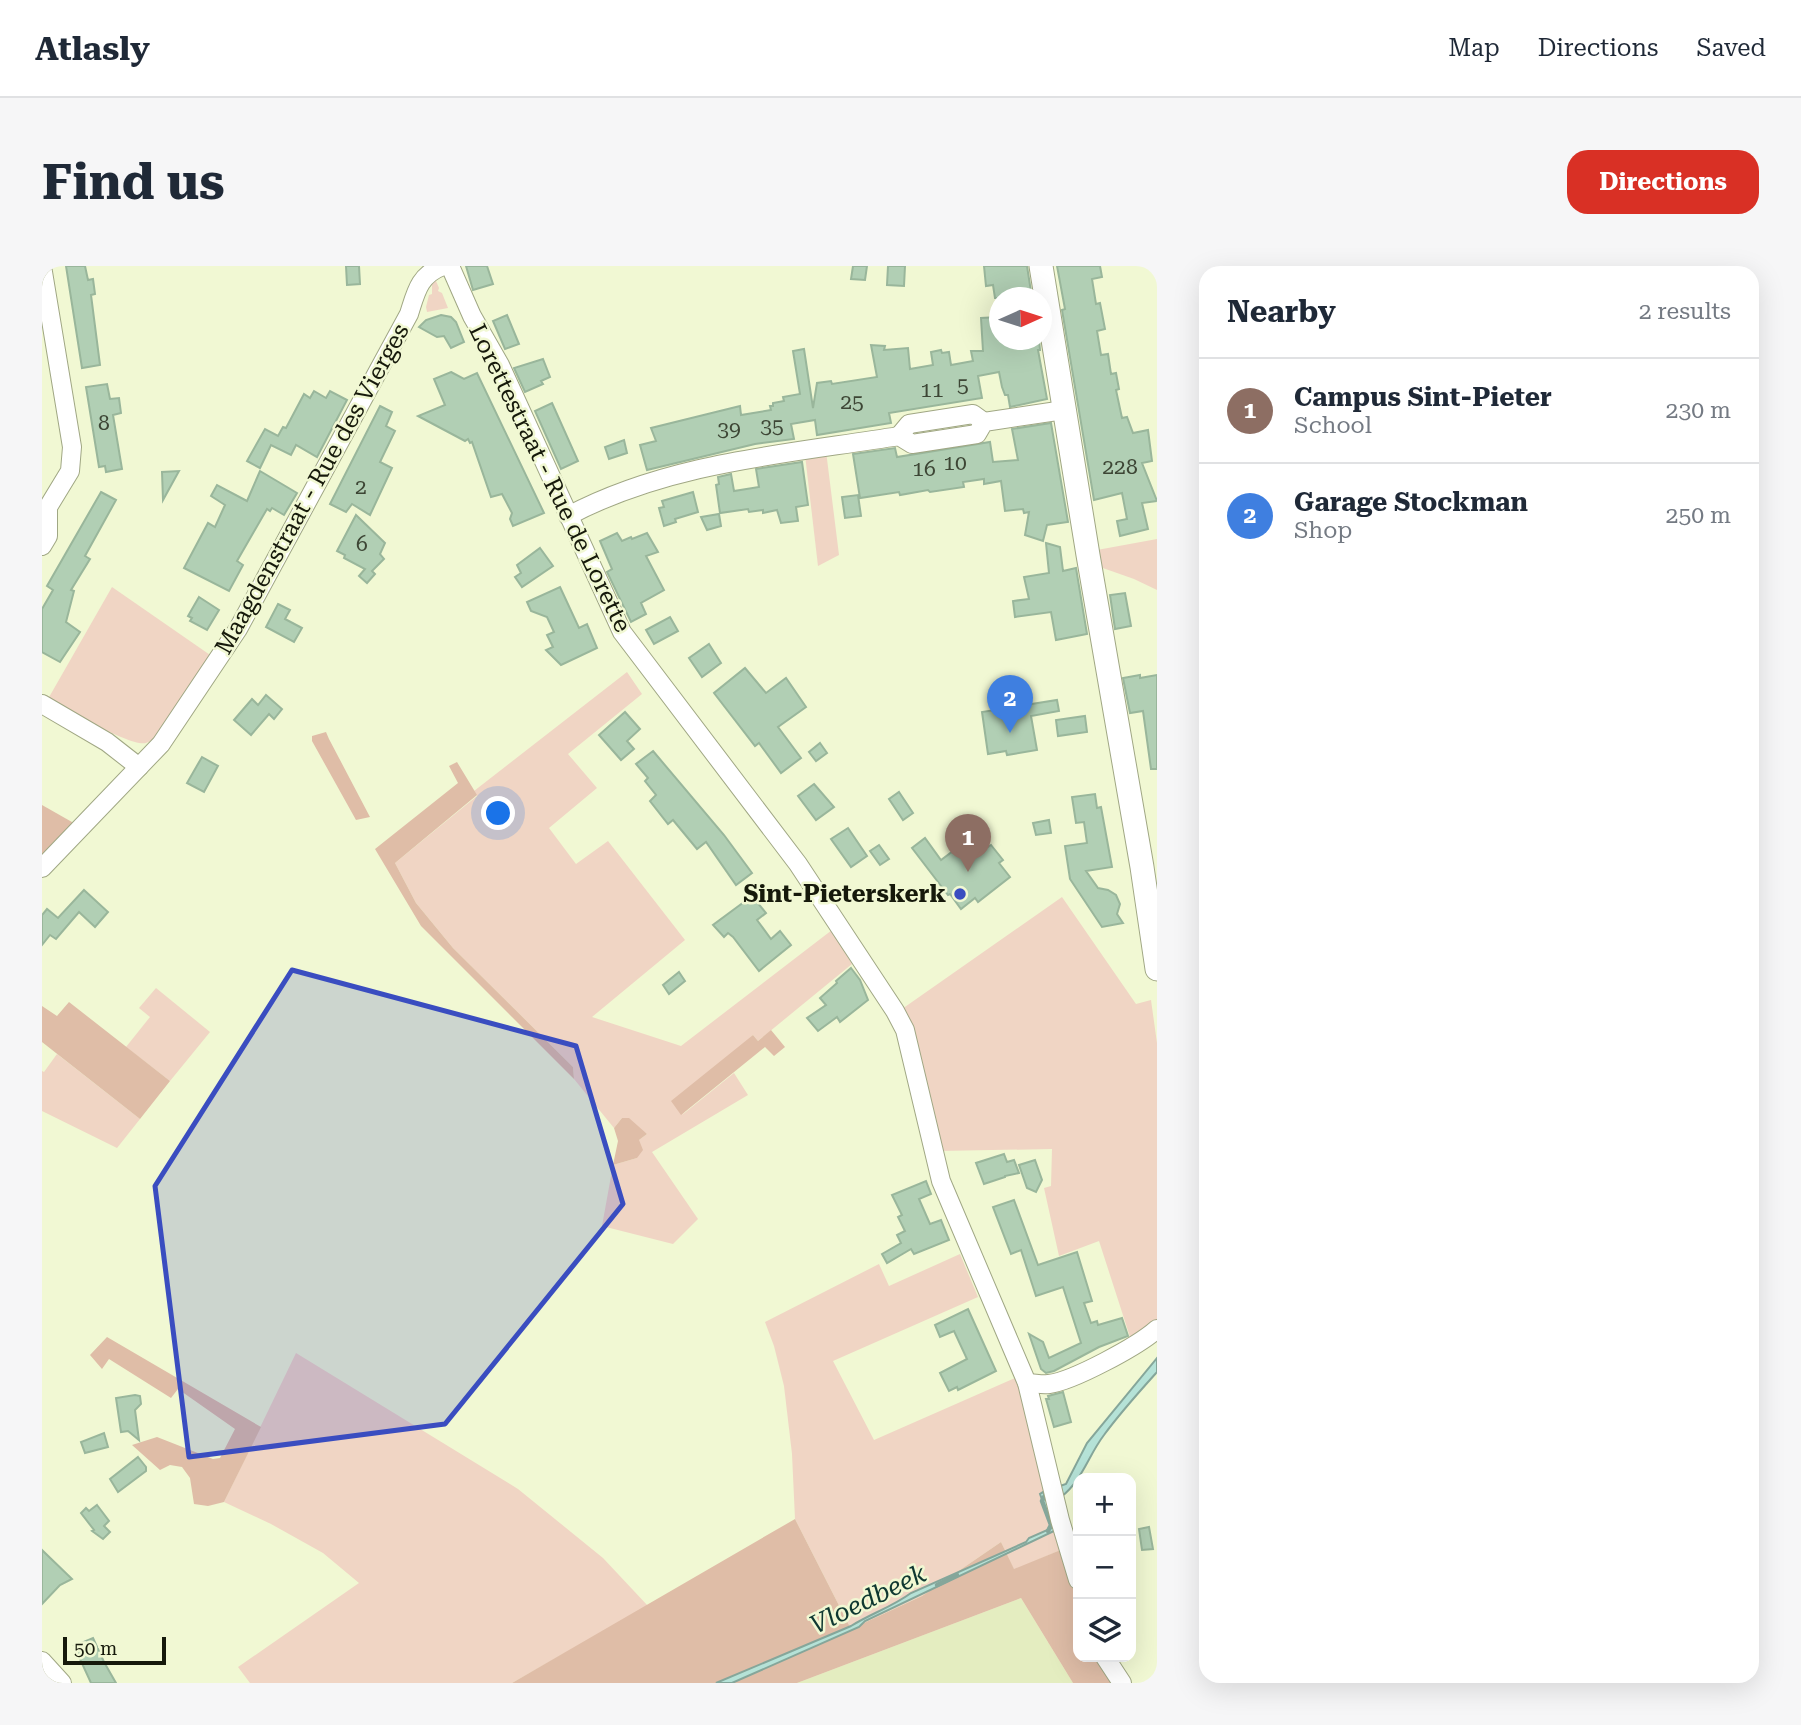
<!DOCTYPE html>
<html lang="en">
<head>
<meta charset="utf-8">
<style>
	:root { --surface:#fff; --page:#f6f6f7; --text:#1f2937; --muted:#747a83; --line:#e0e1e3; --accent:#d93025 }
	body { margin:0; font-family:"Roboto Serif",serif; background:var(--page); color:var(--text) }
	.controls { position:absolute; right:21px; bottom:21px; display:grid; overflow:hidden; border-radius:14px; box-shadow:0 7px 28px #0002 }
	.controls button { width:63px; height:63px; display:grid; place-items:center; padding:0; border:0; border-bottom:2px solid var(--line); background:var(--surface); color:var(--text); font:35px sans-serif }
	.compass { position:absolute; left:947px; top:21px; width:63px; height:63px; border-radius:50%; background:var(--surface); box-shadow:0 7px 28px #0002; rotate:87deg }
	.scale { position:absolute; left:21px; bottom:18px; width:103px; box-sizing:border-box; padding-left:7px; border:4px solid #16190b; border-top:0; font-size:19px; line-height:24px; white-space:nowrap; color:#16190b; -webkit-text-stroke:5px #f1f8d3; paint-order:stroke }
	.you { position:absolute; left:457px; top:548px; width:24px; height:24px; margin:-18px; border:5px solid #fff; border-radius:50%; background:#1a73e8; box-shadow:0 0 0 10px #1a73e833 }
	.badge { display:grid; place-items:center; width:46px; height:46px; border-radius:50%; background:var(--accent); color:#fff; font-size:23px; font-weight:700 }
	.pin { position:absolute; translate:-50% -58px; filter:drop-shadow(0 2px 4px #0008) }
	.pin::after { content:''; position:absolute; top:37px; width:24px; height:21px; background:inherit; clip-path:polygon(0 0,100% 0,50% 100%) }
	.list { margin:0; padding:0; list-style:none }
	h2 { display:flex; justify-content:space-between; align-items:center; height:91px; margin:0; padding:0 28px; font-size:30px }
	h2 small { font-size:23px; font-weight:400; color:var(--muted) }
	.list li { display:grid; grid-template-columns:46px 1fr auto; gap:21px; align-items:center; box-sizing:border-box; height:105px; padding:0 28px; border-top:2px solid var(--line) }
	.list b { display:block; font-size:26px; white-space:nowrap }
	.list p { margin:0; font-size:23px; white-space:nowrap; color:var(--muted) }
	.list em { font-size:23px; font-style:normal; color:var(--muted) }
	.icon { flex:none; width:38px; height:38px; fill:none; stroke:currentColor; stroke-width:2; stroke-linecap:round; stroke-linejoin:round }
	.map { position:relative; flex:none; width:1115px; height:1417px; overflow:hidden; border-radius:21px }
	header { display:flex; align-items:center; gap:42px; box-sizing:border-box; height:98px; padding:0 35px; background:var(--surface); border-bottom:2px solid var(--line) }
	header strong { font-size:33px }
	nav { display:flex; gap:38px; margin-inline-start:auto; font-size:24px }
	.intro { display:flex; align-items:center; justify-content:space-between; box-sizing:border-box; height:168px; padding:0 42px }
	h1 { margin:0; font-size:49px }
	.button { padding:18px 32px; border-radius:21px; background:var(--accent); color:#fff; font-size:24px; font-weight:700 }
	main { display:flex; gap:42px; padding:0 42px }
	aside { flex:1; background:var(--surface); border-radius:21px; box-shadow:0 7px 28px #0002 }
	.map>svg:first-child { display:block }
	.built { fill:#e4edc0 }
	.green { fill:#f0d5c4 }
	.forest { fill:#dfbda7 }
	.water { fill:#b5e2d7; stroke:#85a69a; stroke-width:2 }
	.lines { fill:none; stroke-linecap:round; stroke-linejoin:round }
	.stream { stroke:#85a69a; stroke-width:4.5 }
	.building { fill:#b1cfb4; stroke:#99b69b; stroke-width:2 }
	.minor-casing { stroke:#a0a784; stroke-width:20 }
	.major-casing { stroke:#a0a784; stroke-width:25 }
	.minor { stroke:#fff; stroke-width:18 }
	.major { stroke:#fff; stroke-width:23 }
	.marked { fill:#3a4dc0; fill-opacity:0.2; stroke:#3a4dc0; stroke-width:5; stroke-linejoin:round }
	.poi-dot { fill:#3a4dc0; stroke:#f1f8d3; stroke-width:2.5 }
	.labels { text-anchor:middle; stroke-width:5; stroke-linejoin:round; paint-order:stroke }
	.number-label { font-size:21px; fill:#3d4635 }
	.street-label { font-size:24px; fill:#16190b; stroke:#f1f8d3 }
	.poi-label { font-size:24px; font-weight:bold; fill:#16190b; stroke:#f1f8d3; text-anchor:end }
	.water-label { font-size:26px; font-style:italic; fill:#0f3831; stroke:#f1f8d3 }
</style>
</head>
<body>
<header>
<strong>Atlasly</strong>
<nav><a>Map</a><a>Directions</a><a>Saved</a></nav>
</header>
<div class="intro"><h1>Find us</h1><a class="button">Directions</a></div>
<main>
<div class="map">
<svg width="1115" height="1417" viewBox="0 0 1115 1417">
	<rect width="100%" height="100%" fill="#f1f8d3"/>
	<polygon class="built" points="979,1332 1031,1417 755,1417"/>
	<g class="green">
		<polygon points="390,15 394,15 397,22 396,25 400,27 406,42 385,46 384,41 387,29 390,28"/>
		<polygon points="784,185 797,289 776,300 763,189"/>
		<polygon points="1115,273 1115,324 1092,313 1058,301 1055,284"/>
		<path d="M70 321 171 391C159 409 122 472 104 477 88 481 23 442 6 433Z"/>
		<polygon points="585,406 600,428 526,488 555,522 507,562 534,598 566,575 643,674 550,751 639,780 790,664 810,698 716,775 711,769 640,849 692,807 706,829 610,886 656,953 631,978 560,960 571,899 595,892 597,874 605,868 580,852 572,862 532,813 531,801 411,682 374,637 353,597 435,530 432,525"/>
		<polygon points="1020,631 1094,738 1109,734 1115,777 1115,1060 1090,1077 1057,975 1017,990 1002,922 1009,920 1010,883 897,885 860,743"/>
		<polygon points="114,722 168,766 128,815 84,781 108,751 97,742"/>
		<polygon points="15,788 98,853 75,882 0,845 0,805 2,806"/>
		<polygon points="918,988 936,1031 791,1095 832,1174 973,1112 981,1129 1021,1283 972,1304 959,1276 880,1330 809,1363 753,1253 750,1188 742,1120 732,1080 723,1056 837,998 847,1020"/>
		<polygon points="254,1087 476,1223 561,1292 606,1340 470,1417 208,1417 196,1401 317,1317 281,1287 229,1258 182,1236"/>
	</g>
	<g class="forest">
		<polygon points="284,466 287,473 328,551 314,554 270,475 270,470"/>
		<polygon points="415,496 435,529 353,597 374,637 411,682 531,801 532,813 379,660 333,583 416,517 407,500"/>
		<polygon points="0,539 37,560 0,593"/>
		<polygon points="27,736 128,815 98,853 0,776 0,740 15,750"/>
		<polygon points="729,764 743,781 732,790 723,781 639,849 629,835 711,769 716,775"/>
		<polygon points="580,852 587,852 605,868 597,874 601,884 595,892 571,899 576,875 572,862"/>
		<polygon points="65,1071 219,1161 182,1236 166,1240 152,1238 148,1212 140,1201 128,1199 118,1204 90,1179 115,1171 171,1193 178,1192 193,1163 136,1123 129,1132 67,1093 60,1103 48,1089"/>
		<polygon points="753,1253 809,1363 880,1330 959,1276 972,1303 1021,1283 1036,1329 1036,1391 1058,1391 1074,1417 1031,1417 979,1332 755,1417 470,1417"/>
	</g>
	<g class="water">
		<path d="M1115 1092V1106C1097 1126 1078 1147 1062 1169 1046 1190 1040 1215 1019 1231L1018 1220 1024 1218 1045 1177Z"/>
		<path d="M1001 1226 1015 1260 1014 1264 823 1355 817 1361 690 1417H674L809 1360C828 1348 850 1341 869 1327L984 1276 987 1272 1010 1262 998 1228Z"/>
	</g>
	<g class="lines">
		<g class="stream">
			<polyline points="1002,1231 1000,1235 1009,1259 1006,1265"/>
			<polyline points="895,1319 915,1309"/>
		</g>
	</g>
	<g class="building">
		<polygon points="24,0 43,0 46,14 51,13 53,28 49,29 58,99 40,102"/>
		<polygon points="304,0 317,0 318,18 305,19"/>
		<polygon points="424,0 445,0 451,18 431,24"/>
		<polygon points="811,0 825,0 823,14 809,13"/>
		<polygon points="846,0 863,0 862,20 845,19"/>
		<polygon points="942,0 985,0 990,32 953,32 951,19 944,20"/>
		<polygon points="1015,0 1058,0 1060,11 1050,13 1054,38 1058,37 1063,63 1055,65 1059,89 1066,88 1069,108 1074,107 1077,123 1074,124 1080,152 1085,151 1091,167 1106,164 1110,195 1100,197 1115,235 1100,237 1106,263 1078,270 1075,255 1085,253 1080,227 1052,234 1020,44 1023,43"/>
		<polygon points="399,49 409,51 414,56 422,76 409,82 402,70 395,71 377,61 384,54"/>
		<polygon points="465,49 477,78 463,83 451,55"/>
		<polygon points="957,51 957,74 997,74 998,84 996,84 1005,133 968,141 966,129 963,129 960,121 957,106 936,110 940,132 847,147 849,157 775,169 773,154 749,158 752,173 713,178 605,204 598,179 614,175 609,162 698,140 699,149 729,144 728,140 731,140 731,137 742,135 741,131 758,128 751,85 762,83 771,142 775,117 789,115 790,118 835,111 829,79 843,80 842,84 866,82 868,103 891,99 889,86 899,84 900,87 907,86 909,99 931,95 929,85 941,85 939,52"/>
		<polygon points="501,93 508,111 499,115 501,118 483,126 472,102"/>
		<polygon points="409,106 422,113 435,107 502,247 471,260 468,253 470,247 460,228 449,231 430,176 428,177 426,173 423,175 376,150 403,139 392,113"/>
		<polygon points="65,118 68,133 77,132 79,147 71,149 80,203 64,206 63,200 57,201 44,121"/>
		<polygon points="272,125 284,132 288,125 305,134 275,191 254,179 249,189 229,179 218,202 205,195 223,163 236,170 241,161 244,162 262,128 268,132"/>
		<polygon points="510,137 536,195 519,203 493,145"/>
		<polygon points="338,140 350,146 344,160 353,165 338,196 350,202 328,249 310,238 304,246 288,238"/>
		<polygon points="1009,157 1026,256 1005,259 1001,275 983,269 987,246 982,247 981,243 963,245 959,215 942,218 942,213 921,216 922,221 888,226 886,224 858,229 857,226 818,232 811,188 853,182 855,191 948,176 951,196 976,194 970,163"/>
		<polygon points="582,174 585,187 567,193 563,181"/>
		<polygon points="760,196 766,239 754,241 756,255 739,257 735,244 721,247 721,244 707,246 706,243 678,247 674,219 677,218 676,211 689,208 692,225 717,221 714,203"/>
		<polygon points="137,205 121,234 120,206"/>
		<polygon points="218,205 255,227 242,249 230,242 228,245 225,243 195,295 201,299 187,325 142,302 166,257 173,261 183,239 169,230 175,219 205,235"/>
		<polygon points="59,226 74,234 43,290 48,293 29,324 32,325 24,356 38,366 18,396 0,386 0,343 11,324 5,320"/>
		<polygon points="651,226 656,246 633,253 634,256 622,260 617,242 622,241 620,235"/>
		<polygon points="816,229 819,250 803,252 800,231"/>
		<polygon points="677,248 679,260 665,264 659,251"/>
		<polygon points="314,249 343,277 338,288 342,293 330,305 333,308 325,317 317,310 323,303 302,292 303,289 295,285"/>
		<polygon points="575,267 580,275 589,271 590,273 605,267 616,286 604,290 622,324 599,337 604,348 589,356 565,306 570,303 558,275"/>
		<polygon points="1004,277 1018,281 1021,305 1034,302 1045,368 1014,374 1009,346 973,351 971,335 987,333 982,311 1007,307"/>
		<polygon points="498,282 511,300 480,321 473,311 479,307 475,299"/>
		<polygon points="518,321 537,362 545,358 555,382 519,399 504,384 511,381 505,369 512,366 505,351 489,345 485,336"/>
		<polygon points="1083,327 1089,360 1073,363 1068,329"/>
		<polygon points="157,331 177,344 165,364 148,355 150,352 146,350"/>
		<polygon points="236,338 248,344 243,353 260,362 252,376 224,361"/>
		<polygon points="628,351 636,365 612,378 604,364"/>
		<polygon points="667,378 679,397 660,411 647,392"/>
		<polygon points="703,402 724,427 744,412 764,441 736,461 759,492 739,507 717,477 713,480 672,427"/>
		<polygon points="1098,409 1098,412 1115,409 1115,503 1109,503 1101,445 1088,447 1081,412"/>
		<polygon points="224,429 240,443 232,453 227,448 209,469 192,454 210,433 216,439"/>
		<polygon points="1015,434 1017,445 989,450 995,484 965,489 964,485 946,488 940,446"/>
		<polygon points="583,446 598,463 585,475 592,483 579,494 557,469"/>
		<polygon points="1043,450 1045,466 1016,470 1014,454"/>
		<polygon points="778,477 785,487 774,495 767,486"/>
		<polygon points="611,485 682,569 710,607 694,619 664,576 655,583 631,554 626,558 608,535 614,529 603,515 606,512 594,498"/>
		<polygon points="160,491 176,500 162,526 145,517"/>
		<polygon points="772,518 792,541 774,554 756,530"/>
		<polygon points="857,526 871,547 861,554 847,533"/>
		<polygon points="1053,528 1055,542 1059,541 1070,601 1044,605 1056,622 1066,624 1074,629 1078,638 1075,648 1081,657 1060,661 1028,613 1023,580 1045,577 1042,556 1034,557 1030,531"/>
		<polygon points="1007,554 1009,567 994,569 991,557"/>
		<polygon points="806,562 825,590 809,601 789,573"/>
		<polygon points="935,567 946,581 949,579 961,594 957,597 968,611 936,636 933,632 919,643 908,628 906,629 870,582 883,572 899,594"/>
		<polygon points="837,579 847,593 838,599 828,585"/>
		<polygon points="42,624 66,646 53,661 37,646 14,673 8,669 0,679 0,649 5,643 16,652"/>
		<polygon points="710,630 724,647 715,654 729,673 738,665 749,679 717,705 691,671 686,667 682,671 671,659"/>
		<polygon points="809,702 818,714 826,734 798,756 795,751 776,765 765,752 784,739 778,732 795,717 794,715"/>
		<polygon points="637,706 643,715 627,728 621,719"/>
		<polygon points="962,888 965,896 972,894 977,907 963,910 963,911 942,918 934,897"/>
		<polygon points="993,894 1000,914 994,926 985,922 977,899"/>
		<polygon points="884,915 889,928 877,933 888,958 899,954 907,974 872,988 869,983 845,997 840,988 859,977 855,969 863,965 856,951 860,949 850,929"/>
		<polygon points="972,934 996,999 1035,986 1050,1035 1042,1037 1049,1057 1055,1055 1056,1059 1080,1052 1086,1070 1057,1081 1012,1105 1004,1107 999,1103 987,1068 1001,1076 1007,1092 1039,1077 1021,1021 994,1030 979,984 969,988 951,941"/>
		<polygon points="926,1043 954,1105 916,1124 915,1121 907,1125 898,1107 925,1093 912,1065 898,1071 893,1059"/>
		<polygon points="1021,1126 1029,1156 1012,1161 1004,1133 1007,1133 1006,1130"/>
		<polygon points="93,1129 98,1130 99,1138 93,1144 97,1174 86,1165 79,1166 74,1132"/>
		<polygon points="62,1167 66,1181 43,1187 39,1176"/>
		<polygon points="96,1191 104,1201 104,1205 76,1226 68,1213"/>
		<polygon points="55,1239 67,1255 62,1260 68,1266 61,1273 50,1265 52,1264 39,1247 44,1242 47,1245"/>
		<polygon points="1107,1261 1111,1283 1100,1284 1097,1263"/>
		<polygon points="0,1284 30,1313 18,1319 0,1338"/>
		<polygon points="51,1372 62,1396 74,1417 49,1417 32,1380"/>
	</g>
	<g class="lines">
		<defs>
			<g id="minor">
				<polyline points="408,0 430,50 458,99 580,366 756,598 853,745 863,764 899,915 985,1117 1018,1254 1036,1314"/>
				<polyline points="857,170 867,158 931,148 942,156"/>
				<path d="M526 250C627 196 746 188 857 170L870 178 935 168 942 156 1022 144"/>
				<polyline points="0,251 28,205 30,181 0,0"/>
				<polyline points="0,280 6,270 6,243"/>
				<polyline points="0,438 65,476 97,501"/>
				<path d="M0 602 119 478 196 363 367 48C374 26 377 9 401 0"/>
				<path d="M985 1117C992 1117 1000 1119 1007 1118 1031 1115 1096 1080 1115 1063"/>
				<polyline points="1063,1391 1080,1417"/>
				<polyline points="0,1395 20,1417"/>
			</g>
			<polyline id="major" points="999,0 1046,289 1100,601 1115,703"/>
		</defs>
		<use href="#minor" class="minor-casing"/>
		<use href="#major" class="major-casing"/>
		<use href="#minor" class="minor"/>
		<use href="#major" class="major"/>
	</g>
	<path class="marked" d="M250 704 534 780 581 938 403 1158 147 1191 113 920Z"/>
	<circle class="poi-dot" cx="918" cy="628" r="7"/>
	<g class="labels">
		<g class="number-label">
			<text x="921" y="126">5</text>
			<text x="890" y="131">11</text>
			<text x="810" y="143">25</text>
			<text x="62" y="164">8</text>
			<text x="730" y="167">35</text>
			<text x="687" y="170">39</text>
			<text x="913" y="204">10</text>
			<text x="1078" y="208">228</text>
			<text x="882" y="210">16</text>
			<text x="319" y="228">2</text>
			<text x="320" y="285">6</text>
		</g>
		<g class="street-label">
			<text transform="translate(508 212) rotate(64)" y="8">Lorettestraat - Rue de Lorette</text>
			<text transform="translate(270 223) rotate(-61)" y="8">Maagdenstraat - Rue des Vierges</text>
		</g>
		<g class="poi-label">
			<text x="904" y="636">Sint-Pieterskerk</text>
		</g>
		<g class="water-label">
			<text transform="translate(826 1333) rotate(-26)" y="9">Vloedbeek</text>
		</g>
	</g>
</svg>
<div class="controls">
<button>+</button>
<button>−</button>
<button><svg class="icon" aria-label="layers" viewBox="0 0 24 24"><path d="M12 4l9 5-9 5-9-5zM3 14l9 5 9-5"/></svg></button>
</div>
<svg class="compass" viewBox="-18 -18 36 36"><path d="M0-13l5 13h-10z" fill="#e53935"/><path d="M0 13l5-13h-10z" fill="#747a83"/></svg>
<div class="scale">50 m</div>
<div class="you"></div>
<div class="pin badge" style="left:926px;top:606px;background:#8d6e63">1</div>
<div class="pin badge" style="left:968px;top:467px;background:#3f7fe0">2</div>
</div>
<aside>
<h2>Nearby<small>2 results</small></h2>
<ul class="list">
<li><span class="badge" style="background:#8d6e63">1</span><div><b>Campus Sint-Pieter</b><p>School</p></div><em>230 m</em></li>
<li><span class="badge" style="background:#3f7fe0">2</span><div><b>Garage Stockman</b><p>Shop</p></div><em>250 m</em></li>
</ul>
</aside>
</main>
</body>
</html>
